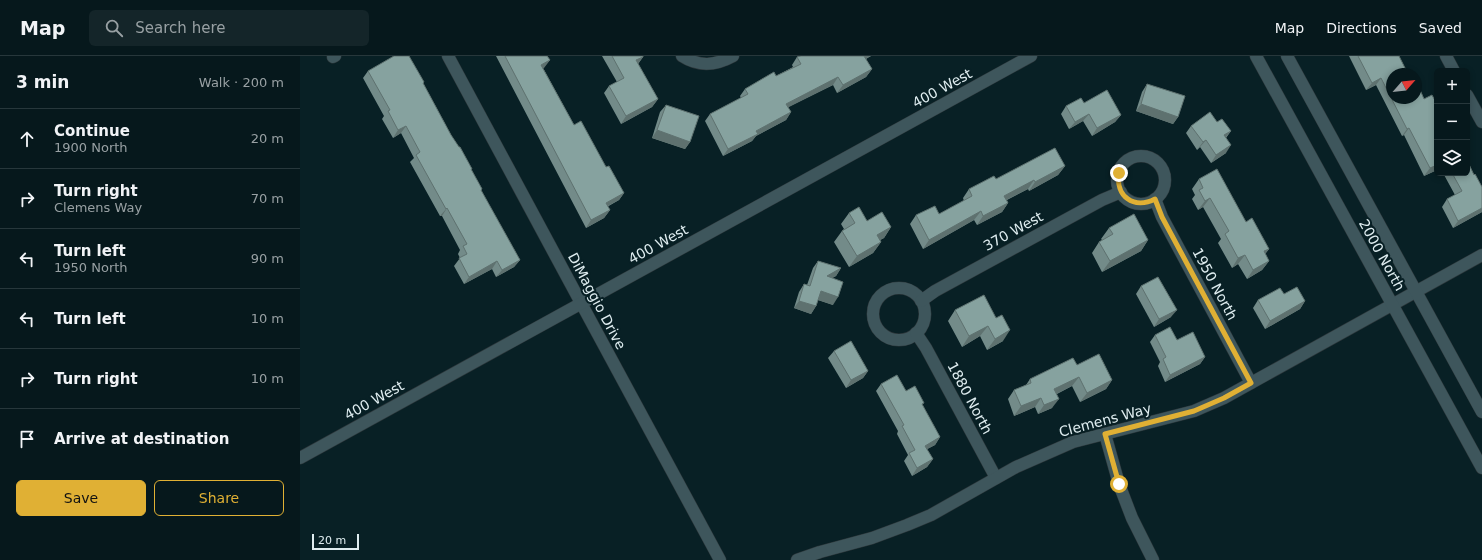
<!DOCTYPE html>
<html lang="en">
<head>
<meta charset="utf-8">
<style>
	:root { --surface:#06181c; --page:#142529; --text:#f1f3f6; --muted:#98a0a3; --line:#27373b; --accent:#e0b034 }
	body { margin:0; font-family:"DejaVu Sans",sans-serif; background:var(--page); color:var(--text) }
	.controls { position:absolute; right:12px; top:12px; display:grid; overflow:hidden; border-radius:6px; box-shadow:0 2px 6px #0003 }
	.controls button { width:36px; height:36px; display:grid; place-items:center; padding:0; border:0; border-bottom:1px solid var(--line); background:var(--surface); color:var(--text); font:20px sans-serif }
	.compass { position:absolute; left:1086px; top:12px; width:36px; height:36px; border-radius:50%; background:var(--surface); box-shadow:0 2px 6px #0003; rotate:62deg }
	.scale { position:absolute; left:12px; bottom:10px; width:47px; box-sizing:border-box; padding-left:4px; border:2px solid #dfedf0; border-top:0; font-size:11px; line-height:14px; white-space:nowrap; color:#dfedf0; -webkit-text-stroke:3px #082025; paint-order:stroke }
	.stop { position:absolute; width:12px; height:12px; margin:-9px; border:3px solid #e0b034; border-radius:50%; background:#fff }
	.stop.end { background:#e0b034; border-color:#fff; box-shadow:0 1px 4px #0008 }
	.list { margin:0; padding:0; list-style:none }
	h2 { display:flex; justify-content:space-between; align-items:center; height:52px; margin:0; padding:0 16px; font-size:17px }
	h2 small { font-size:13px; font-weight:400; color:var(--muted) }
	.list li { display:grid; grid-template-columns:26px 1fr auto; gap:12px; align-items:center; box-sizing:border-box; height:60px; padding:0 16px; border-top:1px solid var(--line) }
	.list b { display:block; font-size:15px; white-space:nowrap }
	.list p { margin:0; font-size:13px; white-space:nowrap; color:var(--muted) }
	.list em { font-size:13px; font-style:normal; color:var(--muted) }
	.actions { display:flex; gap:8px; padding:12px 16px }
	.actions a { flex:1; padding:9px 0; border:1px solid var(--accent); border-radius:6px; text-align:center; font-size:14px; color:var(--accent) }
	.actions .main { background:var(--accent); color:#111 }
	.icon { flex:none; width:22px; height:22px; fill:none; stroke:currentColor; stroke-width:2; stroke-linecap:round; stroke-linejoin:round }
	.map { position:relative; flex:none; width:1182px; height:504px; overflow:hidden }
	header { display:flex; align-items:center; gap:24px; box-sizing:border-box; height:56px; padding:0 20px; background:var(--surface); border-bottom:1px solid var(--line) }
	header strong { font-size:19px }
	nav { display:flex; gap:22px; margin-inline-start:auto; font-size:14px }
	.search { width:280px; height:36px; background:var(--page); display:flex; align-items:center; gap:10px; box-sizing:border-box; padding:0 14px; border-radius:6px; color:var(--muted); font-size:15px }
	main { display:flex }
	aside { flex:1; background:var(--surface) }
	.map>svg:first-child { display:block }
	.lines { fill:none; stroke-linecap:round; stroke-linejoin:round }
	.street-casing { stroke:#2d373b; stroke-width:13 }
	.secondary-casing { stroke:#2d373b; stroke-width:13 }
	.street { stroke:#3e565c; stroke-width:12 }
	.secondary { stroke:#3e565c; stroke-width:12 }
	.wall { fill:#738b89 }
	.shaded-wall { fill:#5e716f }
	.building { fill:#86a29f; stroke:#5e716f }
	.route { stroke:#e0b034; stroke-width:5 }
	.labels { text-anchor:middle; stroke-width:4; stroke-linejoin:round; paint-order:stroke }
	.street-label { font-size:14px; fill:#dfedf0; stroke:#082025 }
</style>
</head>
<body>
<header>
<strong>Map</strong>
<div class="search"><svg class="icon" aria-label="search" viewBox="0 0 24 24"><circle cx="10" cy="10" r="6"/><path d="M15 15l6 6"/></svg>Search here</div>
<nav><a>Map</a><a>Directions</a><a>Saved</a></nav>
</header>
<main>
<aside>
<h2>3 min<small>Walk · 200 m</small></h2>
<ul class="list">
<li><svg class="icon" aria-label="ahead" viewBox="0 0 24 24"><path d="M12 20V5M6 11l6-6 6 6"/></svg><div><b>Continue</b><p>1900 North</p></div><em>20 m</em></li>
<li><svg class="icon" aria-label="right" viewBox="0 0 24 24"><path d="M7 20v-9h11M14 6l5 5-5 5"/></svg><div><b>Turn right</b><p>Clemens Way</p></div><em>70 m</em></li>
<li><svg class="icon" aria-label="left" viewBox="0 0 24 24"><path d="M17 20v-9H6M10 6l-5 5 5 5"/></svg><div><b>Turn left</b><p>1950 North</p></div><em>90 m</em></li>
<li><svg class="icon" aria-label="left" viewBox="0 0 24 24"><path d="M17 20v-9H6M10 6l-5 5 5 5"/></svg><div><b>Turn left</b></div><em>10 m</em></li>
<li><svg class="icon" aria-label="right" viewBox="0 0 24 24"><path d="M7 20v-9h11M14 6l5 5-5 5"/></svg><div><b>Turn right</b></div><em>10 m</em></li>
<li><svg class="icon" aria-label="arrive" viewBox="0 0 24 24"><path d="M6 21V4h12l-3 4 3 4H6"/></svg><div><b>Arrive at destination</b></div></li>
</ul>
<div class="actions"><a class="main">Save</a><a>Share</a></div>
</aside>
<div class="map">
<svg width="1182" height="504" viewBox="0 0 1182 504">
	<rect width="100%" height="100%" fill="#082025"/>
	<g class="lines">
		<defs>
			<g id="street">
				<polyline points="148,0 281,247 420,504"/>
				<path d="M382 0C399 11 415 10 433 0"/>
				<polyline points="1146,0 1154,15"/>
				<polyline points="33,1 35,0"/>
				<polyline points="1167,39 1182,66"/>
				<circle cx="841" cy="124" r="24"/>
				<polyline points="855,143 862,161 951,327"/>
				<circle cx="599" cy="258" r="26"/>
				<polyline points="621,245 635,235 802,144 821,136"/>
				<polyline points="616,277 626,292 696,422"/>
				<polyline points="805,378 819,428 832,462 853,504"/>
				<polyline points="497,504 520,496 572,482 607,469 631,459 716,411 773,386 894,355 924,342 1182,199"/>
			</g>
			<g id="secondary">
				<polyline points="956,0 1182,412"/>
				<polyline points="987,0 1182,356"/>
				<polyline points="0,402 731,0"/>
			</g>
		</defs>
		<use href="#street" class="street-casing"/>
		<use href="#secondary" class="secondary-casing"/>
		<use href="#street" class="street"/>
		<use href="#secondary" class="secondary"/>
	</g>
	<g class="wall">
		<polygon points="196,0 247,0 250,4 243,12 274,69 306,111 324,137 319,144 307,151 310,154 304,162 286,172"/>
		<polygon points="302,0 343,0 343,1 338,8 358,43 352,51 321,68 304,37 309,30 317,26"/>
		<polygon points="501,0 571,0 566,3 572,13 566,21 537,37 533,29 488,51 491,56 486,64 456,80 452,85 423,100 405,65 410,58 441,42 440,40 445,33 476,20 493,11 492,9 497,1"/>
		<polygon points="1049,0 1099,0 1092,18 1124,43 1137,48 1137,114 1124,120 1104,79 1102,80 1076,29 1066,34"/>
		<polygon points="68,15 124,26 123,27 151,79 172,113 171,114 182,133 181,135 220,204 214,211 196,221 192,213 164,228 154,210 160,202 158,198 160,194 142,160 140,160 110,106 114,102 101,77 93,82 82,63 84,60 63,22"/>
		<polygon points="847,28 878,61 873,68 836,55 842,36"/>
		<polygon points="784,47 821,59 815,66 792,80 783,65 769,73 761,58 766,50"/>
		<polygon points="366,49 390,86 385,93 352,82 360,56"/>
		<polygon points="917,66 931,75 926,82 926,97 911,107 900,91 897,94 886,77 891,70"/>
		<polygon points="765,110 758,119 729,135 728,133 707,144 708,147 702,156 677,169 674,164 623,193 610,168 616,159 639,158 664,145 663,142 669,133 696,123"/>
		<polygon points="1143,117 1167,117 1174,119 1182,131 1182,156 1153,172 1142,151 1147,143 1155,139"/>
		<polygon points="899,123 946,166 969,193 965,198 969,205 962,214 947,223 938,208 932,212 918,187 921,183 903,151 898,154 892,143 895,139 892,133"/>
		<polygon points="549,157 567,165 591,171 584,182 580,184 581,186 573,197 549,211 534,186 542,175 544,173 541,168"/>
		<polygon points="809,172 848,184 841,195 802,216 792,197 799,186 802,184 801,183"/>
		<polygon points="518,205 541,212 536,220 532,222 533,249 518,244 516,250 511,258 494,252 499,236 504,228 507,229 513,212"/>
		<polygon points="841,230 871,261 854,271 836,238"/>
		<polygon points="984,238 1005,245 1000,253 965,273 953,252 958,244"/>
		<polygon points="655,254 696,262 703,285 687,294 680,280 662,291 648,265"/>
		<polygon points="855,279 877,284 905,301 900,308 865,326 858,310 860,306 850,286"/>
		<polygon points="534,295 568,315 563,322 546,332 528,302"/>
		<polygon points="777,309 812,324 806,333 780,346 772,330 757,338 752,352 738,358 735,351 714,360 708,343 714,334 726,329 730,323"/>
		<polygon points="581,328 606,335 622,349 640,381 635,389 627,393 633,403 627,411 612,420 604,405 608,399 597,378 598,375 576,335"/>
	</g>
	<g class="shaded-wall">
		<polygon points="563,0 571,0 558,6"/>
		<polygon points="343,1 338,8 336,4"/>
		<polygon points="250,4 244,12 236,16 241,9"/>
		<polygon points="572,13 566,21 537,37 543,29"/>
		<polygon points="538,21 533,29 481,55 486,48"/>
		<polygon points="1081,22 1076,29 1066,34 1072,27"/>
		<polygon points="358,43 352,51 321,68 326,60"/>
		<polygon points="841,48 878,61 873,68 836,55"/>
		<polygon points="491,56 486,64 456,80 452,85 423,100 428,93 456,75"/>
		<polygon points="789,58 783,65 769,73 775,66"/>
		<polygon points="821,59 815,66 792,80 797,72"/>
		<polygon points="106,70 101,77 93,82 98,74"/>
		<polygon points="1109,72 1104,79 1102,80 1107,73"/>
		<polygon points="357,74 390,86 385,93 352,82"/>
		<polygon points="931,75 925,82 924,79"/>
		<polygon points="906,84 900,91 897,94 903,86"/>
		<polygon points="931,89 926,97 911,107 916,99"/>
		<polygon points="1137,109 1137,114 1124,120 1130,112"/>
		<polygon points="765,110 758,119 729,135 735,126"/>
		<polygon points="734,124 728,133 698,148 704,140"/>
		<polygon points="324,137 319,144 300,154 306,147"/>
		<polygon points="910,142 903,151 898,154 905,145"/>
		<polygon points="708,147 702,156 677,169 683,160"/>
		<polygon points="147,152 142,160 140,160 146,153"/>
		<polygon points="1182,152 1182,156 1153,172 1158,165"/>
		<polygon points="310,154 304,162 286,172 291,164"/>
		<polygon points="681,155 674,164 623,193 629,184"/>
		<polygon points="591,171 584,182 569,190 577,179"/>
		<polygon points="848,184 841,195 802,216 810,205"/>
		<polygon points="581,186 573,197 549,211 557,200"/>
		<polygon points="969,193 962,202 964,195"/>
		<polygon points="945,199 938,208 932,212 938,202"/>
		<polygon points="220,204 214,211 196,221 202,214"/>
		<polygon points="197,205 192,213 164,228 169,221"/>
		<polygon points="969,205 962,214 947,223 953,214"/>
		<polygon points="541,212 536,220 522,228 527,220"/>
		<polygon points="521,235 538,241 533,249 515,243"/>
		<polygon points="499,245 516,250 511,258 494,252"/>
		<polygon points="1005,245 1000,253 965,273 970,265"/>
		<polygon points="877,254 871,261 854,271 859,263"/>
		<polygon points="688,270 680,280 662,291 669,280"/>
		<polygon points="710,274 703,285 687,294 695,283"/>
		<polygon points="905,301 900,308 865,326 870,319"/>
		<polygon points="568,315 563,322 546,332 551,324"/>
		<polygon points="779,321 772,330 748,342 754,333"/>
		<polygon points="812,324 806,333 780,346 787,337"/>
		<polygon points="741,342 735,351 714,360 721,350"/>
		<polygon points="759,343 752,352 738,358 744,349"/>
		<polygon points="640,381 635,389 620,397 625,390"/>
		<polygon points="633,403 627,411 612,420 617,412"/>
	</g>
	<g class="building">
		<polygon points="94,0 109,0 124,26 123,27 151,79 159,91 160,91 172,113 171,113 182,133 181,134 220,204 202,214 197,205 169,221 159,202 167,198 163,190 167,188 147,152 146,153 116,99 120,96 106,70 98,74 88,55 90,54 68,15"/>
		<polygon points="205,0 247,0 250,4 241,9 274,69 281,65 306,111 309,110 324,137 306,147 310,154 291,164"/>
		<polygon points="312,0 343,0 343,1 336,4 358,43 326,60 309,30 324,22"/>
		<polygon points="501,0 564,0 572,13 543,29 538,21 486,48 491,56 456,75 458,78 428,93 410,58 448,38 445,33 474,16 476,20 501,8 497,1"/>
		<polygon points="1058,0 1099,0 1108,18 1092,18 1092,42 1116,42 1116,28 1117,27 1124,43 1132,39 1137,48 1137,109 1130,112 1109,72 1107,73 1081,22 1072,27"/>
		<polygon points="847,28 885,40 878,61 841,48"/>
		<polygon points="807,34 821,59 797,72 789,58 775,66 766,50 781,42 784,47"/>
		<polygon points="366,49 399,60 390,86 357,74"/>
		<polygon points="910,56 917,66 922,63 931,75 924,79 931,89 916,99 906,84 903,86 891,70"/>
		<polygon points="755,92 765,110 735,126 734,124 704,140 708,147 683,160 681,155 629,184 616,159 635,150 639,158 672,140 669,133 694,120 696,123"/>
		<polygon points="1167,104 1174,119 1175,118 1182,131 1182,152 1158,165 1147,143 1162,135 1152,117 1167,117"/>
		<polygon points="917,113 946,166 952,162 969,193 964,195 969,205 953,214 945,199 938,202 925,178 929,175 910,142 905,145 899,134 903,132 899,123"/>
		<polygon points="559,151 567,165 582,156 591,171 577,179 581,186 557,200 542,175 555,167 549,157"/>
		<polygon points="834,158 848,184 810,205 799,186 813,178 809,172"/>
		<polygon points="518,205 541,212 527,220 543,226 538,241 521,235 516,250 499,245 504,228 510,230"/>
		<polygon points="858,221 877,254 859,263 841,230"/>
		<polygon points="997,231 1005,245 970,265 958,244 980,232 984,238"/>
		<polygon points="684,239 696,262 702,259 710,274 695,283 688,270 669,280 655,254"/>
		<polygon points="870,271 877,284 893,276 905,301 870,319 863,303 866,301 855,279"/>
		<polygon points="551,285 568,315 551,324 534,295"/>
		<polygon points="799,298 812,324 787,337 779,321 754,333 759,343 744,349 741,342 721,350 714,334 731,327 730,323 773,302 777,309"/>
		<polygon points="597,319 606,335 615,330 624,347 622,348 640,381 625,390 633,403 617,412 609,397 615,394 602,370 604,369 581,328"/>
	</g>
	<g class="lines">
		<path class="route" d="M819 428 805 378 894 355 924 342 951 327 862 161 855 143C834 154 815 140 819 117"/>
	</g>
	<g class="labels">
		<g class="street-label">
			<text transform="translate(642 32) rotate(-29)" y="5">400 West</text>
			<text transform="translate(713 175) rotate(-29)" y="5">370 West</text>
			<text transform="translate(358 188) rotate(-29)" y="5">400 West</text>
			<text transform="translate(1082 199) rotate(61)" y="5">2000 North</text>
			<text transform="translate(915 228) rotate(62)" y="5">1950 North</text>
			<text transform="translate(297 245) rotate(62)" y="5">DiMaggio Drive</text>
			<text transform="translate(670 342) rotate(62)" y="5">1880 North</text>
			<text transform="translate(74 344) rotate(-29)" y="5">400 West</text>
			<text transform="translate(805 364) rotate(-15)" y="5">Clemens Way</text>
		</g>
	</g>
</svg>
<div class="controls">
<button>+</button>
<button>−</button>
<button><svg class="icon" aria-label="layers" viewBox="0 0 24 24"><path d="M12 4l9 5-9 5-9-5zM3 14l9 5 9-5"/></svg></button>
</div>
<svg class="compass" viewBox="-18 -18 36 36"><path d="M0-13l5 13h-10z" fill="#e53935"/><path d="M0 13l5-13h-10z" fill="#98a0a3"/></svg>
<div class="scale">20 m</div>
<div class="stop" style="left:819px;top:428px"></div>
<div class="stop end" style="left:819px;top:117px"></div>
</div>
</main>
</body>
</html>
